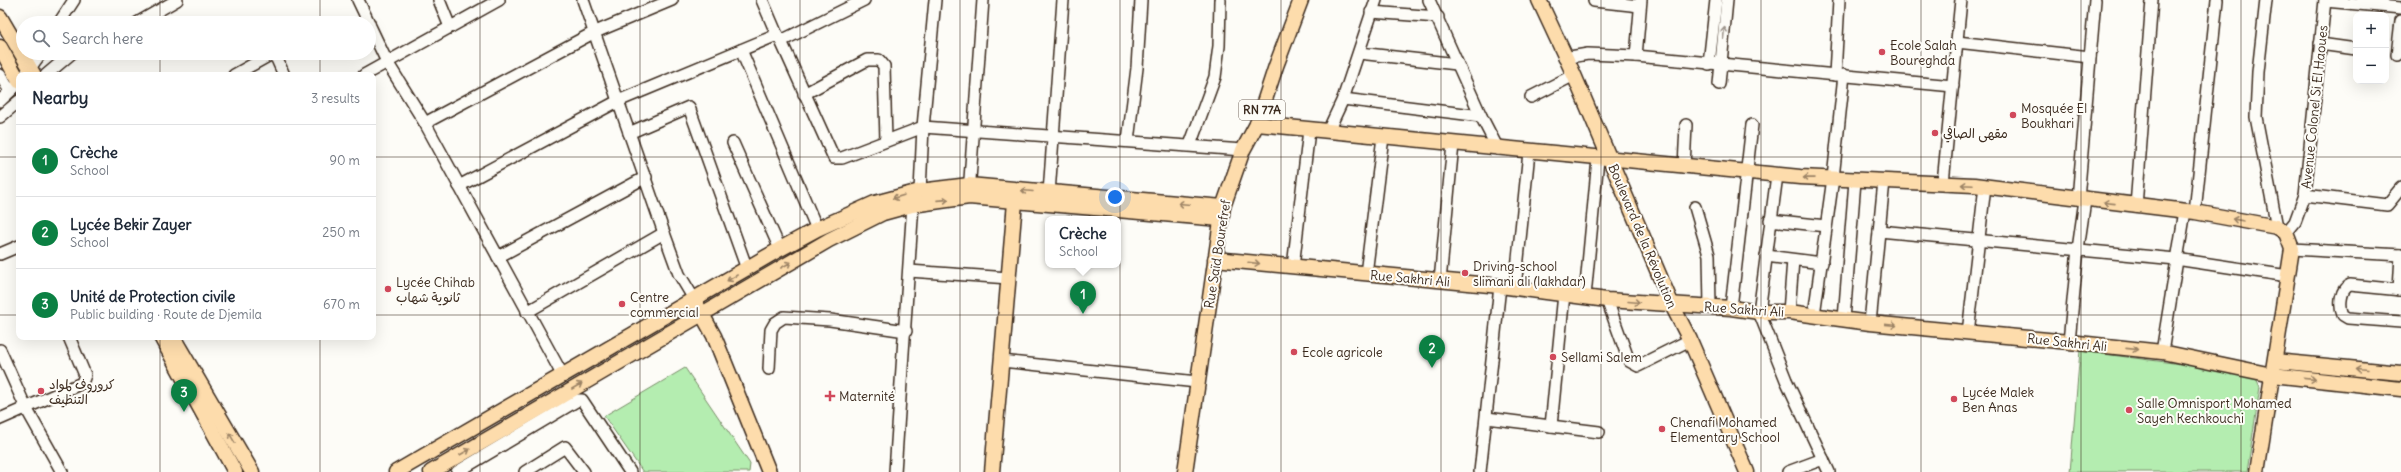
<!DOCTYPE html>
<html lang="en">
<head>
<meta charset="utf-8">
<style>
	:root { --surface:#fff; --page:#f2f2f3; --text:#1f2937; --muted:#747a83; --line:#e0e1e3; --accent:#0b8043 }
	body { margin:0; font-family:Delius,"Playpen Sans Arabic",sans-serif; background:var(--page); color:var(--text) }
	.controls { position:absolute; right:12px; top:12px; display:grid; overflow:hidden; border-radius:8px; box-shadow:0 4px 16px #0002 }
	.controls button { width:36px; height:36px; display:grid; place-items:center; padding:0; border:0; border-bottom:1px solid var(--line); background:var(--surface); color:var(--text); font:20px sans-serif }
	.you { position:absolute; left:1115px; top:197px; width:14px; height:14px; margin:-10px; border:3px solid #fff; border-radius:50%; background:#1a73e8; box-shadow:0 0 0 6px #1a73e833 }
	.badge { display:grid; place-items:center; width:26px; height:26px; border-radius:50%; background:var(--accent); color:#fff; font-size:13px; font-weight:700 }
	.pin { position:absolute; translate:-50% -33px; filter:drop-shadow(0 1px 2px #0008) }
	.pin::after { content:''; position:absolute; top:21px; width:14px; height:12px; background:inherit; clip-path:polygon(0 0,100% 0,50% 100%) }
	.popup { position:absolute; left:1045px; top:216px; width:76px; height:52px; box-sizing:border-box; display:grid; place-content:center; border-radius:8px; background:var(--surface); filter:drop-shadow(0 1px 3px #0005); font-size:13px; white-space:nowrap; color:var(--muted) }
	.popup b { font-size:15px; color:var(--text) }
	.popup::after { content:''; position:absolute; left:50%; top:100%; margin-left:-8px; border:8px solid transparent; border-top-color:var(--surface) }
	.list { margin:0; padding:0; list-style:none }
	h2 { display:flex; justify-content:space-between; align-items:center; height:52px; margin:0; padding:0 16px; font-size:17px }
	h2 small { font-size:13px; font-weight:400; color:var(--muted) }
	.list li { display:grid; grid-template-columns:26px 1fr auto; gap:12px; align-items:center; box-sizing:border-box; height:72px; padding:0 16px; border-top:1px solid var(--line) }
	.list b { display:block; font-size:15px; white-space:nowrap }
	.list p { margin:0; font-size:13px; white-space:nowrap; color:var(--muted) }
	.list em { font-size:13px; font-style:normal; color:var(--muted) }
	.icon { flex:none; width:22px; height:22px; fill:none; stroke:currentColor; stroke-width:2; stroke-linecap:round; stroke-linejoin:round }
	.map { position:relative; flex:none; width:2401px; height:472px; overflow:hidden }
	.search { position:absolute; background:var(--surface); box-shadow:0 4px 16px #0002; left:16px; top:16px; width:360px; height:44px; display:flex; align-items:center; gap:10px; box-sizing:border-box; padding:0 14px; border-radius:22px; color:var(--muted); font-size:15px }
	.panel { position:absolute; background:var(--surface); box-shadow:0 4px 16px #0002; left:16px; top:72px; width:360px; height:268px; border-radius:8px }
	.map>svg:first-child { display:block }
	.green { fill:#b4edb0; stroke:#788c67 }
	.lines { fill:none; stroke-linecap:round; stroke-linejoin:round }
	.minor-casing { stroke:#3b2a1e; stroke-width:14 }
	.major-casing { stroke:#3b2a1e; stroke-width:17 }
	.minor { stroke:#fdfcf7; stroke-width:11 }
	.major { stroke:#fddcac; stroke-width:14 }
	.oneway { stroke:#9c938a }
	.oneway2 { stroke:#9c8365 }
	.grid { fill:none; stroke:#3b2a1e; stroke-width:1; stroke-opacity:0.55 }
	.poi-dot { fill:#d1495b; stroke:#fdfcf7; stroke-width:1.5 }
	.labels { text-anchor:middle; stroke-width:4; stroke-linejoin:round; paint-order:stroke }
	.shield { fill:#fdfcf7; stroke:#75695f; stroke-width:1 }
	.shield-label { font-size:12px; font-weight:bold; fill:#3b2a1e }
	.poi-label { font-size:13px; fill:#3b2a1e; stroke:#fdfcf7; text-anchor:start }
	.street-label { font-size:13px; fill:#3b2a1e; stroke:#fdfcf7 }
</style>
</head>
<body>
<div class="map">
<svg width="2401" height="472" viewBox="0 0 2401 472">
	<rect width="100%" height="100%" fill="#fdfcf7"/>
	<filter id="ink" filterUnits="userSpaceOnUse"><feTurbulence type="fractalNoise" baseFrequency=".025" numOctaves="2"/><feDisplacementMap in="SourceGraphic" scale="8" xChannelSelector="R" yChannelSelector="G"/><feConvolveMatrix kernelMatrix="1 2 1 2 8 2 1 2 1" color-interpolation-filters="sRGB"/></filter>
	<g filter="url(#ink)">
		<g class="green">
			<polygon points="2080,351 2251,373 2255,376 2260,387 2247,472 2070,472"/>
			<polygon points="685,368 750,464 749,472 643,472 604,416"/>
		</g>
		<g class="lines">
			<defs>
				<g id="minor">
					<polyline points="358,0 369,23"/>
					<polyline points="439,0 450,27"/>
					<polyline points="583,0 664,233 679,274 694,299"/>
					<polyline points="762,0 777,35"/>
					<polyline points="1429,0 1481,116 1498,149"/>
					<polyline points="2266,0 2258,72 2256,117 2277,227"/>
					<polyline points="1594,1 1640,6"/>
					<polyline points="2325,1 2401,8"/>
					<polyline points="1371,12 1438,17"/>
					<polyline points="59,23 74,0"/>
					<polyline points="137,23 177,0"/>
					<polyline points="369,24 387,62 425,123 563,376"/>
					<polyline points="781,41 834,158 842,158 923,127 1243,150"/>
					<polyline points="1957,42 2090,57"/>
					<polyline points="2320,44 2356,49"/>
					<polyline points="741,50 817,229"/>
					<polyline points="1359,53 1457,64"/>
					<polyline points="2397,55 2401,21"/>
					<polyline points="1636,56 1641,0"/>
					<polyline points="1564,58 1588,54 1636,56 1953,86"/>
					<polyline points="1709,64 1716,0"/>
					<polyline points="0,75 10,91"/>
					<polyline points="25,75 41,53"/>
					<polyline points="46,75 72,53"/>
					<polyline points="234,75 270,55 276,57 284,75"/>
					<polyline points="364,75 499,0"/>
					<polyline points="1835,75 1839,0"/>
					<polyline points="1719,84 1727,0"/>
					<polyline points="804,94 867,60 879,60 884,66 886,141"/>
					<polyline points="1531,97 1574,75"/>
					<polyline points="1343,99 1481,116"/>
					<polyline points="0,101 19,83"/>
					<polyline points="0,117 19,101"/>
					<polyline points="425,123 593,33 672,0"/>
					<polyline points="1328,131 1343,99 1376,0"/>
					<polyline points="629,133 689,107 747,269"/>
					<polyline points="1128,141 1137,68 1141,0"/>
					<polyline points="733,143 780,249"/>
					<polyline points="1190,145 1215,77 1219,46 1220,0"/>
					<polyline points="1684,167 1686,125"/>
					<polyline points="1777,175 1759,312 1786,380 1829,472"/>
					<polyline points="1943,183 1961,0"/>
					<polyline points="459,186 618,101 777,35 781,41 864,0"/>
					<polyline points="920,191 923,127 935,0"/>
					<polyline points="969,193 983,0"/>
					<polyline points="1049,193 1063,0"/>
					<polyline points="2305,195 2387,205 2401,188"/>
					<polyline points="2078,199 2095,0"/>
					<polyline points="2136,206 2152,0"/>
					<polyline points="1695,207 1709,255 1710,307"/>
					<polyline points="2195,212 2217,0"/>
					<polyline points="1770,220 1826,226"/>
					<polyline points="1879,231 2176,259 2288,276"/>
					<polyline points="2286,233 2295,222 2305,195 2325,0"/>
					<polyline points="2292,249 2401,255"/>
					<polyline points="0,254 19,246"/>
					<polyline points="1766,256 1822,263"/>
					<polyline points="498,257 646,177"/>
					<polyline points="1293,267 1309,130"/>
					<polyline points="909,271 1009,278"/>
					<polyline points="1366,274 1383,137"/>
					<polyline points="1440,281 1453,144"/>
					<polyline points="1515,288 1529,152"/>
					<polyline points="2399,290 2401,255"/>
					<path d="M2401 290 2350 285C2340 289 2339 306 2343 315L2348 318 2401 322"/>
					<polyline points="1585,296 1598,159"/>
					<polyline points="1607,300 1629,361 1638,366 1690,340"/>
					<polyline points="1731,308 1752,125"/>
					<polyline points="527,312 664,233"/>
					<polyline points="1789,312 1793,260"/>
					<polyline points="1814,315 1833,178 1844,75"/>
					<polyline points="1844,319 1855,181"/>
					<polyline points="1870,323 1884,181"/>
					<polyline points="1968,333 1985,186"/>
					<polyline points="2069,342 2078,249 2085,200"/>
					<polyline points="0,350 26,408 62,472"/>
					<polyline points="2162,352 2185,211"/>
					<polyline points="1002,361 1197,382"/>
					<polyline points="769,369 771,330 775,323 784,317 830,320 906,331"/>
					<polyline points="1487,418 1599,432"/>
					<polyline points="0,419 82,383 85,375 69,337"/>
					<polyline points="1551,426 1564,294"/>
					<polyline points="457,472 578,400 582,400 630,472"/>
					<polyline points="525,472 565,447 584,472"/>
					<polyline points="895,472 913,204"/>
					<polyline points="1480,472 1500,286"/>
					<polyline points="1788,472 1823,459"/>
				</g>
				<g id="major">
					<polyline points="1539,0 1574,75 1672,305 1690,340 1747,472"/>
					<polyline points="0,17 34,75"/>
					<polyline points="0,47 19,81"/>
					<polyline points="1257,124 1800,177 1974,185 2195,212 2277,227 2286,233 2292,249 2257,472"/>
					<polyline points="1215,259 1500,286 1607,300 1731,308 1759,312 1789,312 1870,323 2069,342 2162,352 2272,375 2401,389"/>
					<polyline points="697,305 714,336 769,472"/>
					<polyline points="161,337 235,472"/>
					<polyline points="173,337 252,472"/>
					<polyline points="2275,361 2401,373"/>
					<polyline points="396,472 780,249 817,229 875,203 920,191 969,185 1223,207"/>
					<polyline points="431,472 829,240 883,213 912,205 969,197 1220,219"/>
					<polyline points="992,472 1015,202"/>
					<polyline points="1185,472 1223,207 1243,150 1257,124 1276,66 1301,0"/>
				</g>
			</defs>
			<use href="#minor" class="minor-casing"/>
			<use href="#major" class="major-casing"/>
			<use href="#minor" class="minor"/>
			<use href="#major" class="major"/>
		</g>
		<defs><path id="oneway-shaft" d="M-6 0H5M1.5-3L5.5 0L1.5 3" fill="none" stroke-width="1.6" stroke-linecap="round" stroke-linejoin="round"/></defs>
		<use class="oneway" href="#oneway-shaft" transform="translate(1724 33) rotate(-84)"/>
		<g class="oneway2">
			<use href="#oneway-shaft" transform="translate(1809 178) rotate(-179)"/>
			<use href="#oneway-shaft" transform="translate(1967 185) rotate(-177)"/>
			<use href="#oneway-shaft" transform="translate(1027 191) rotate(-175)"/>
			<use href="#oneway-shaft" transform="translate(898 197) rotate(164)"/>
			<use href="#oneway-shaft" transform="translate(943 200) rotate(-4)"/>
			<use href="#oneway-shaft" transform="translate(2109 203) rotate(-174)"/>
			<use href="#oneway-shaft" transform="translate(1184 204) rotate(-175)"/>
			<use href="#oneway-shaft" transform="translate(2238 220) rotate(-170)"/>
			<use href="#oneway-shaft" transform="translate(1254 263) rotate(6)"/>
			<use href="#oneway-shaft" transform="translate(786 265) rotate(-30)"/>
			<use href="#oneway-shaft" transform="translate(732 278) rotate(150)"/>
			<use href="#oneway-shaft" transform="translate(1634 302) rotate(5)"/>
			<use href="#oneway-shaft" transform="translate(1891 325) rotate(6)"/>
			<use href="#oneway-shaft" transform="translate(2132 349) rotate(6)"/>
			<use href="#oneway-shaft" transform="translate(2362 369) rotate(-175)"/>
			<use href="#oneway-shaft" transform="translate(2310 379) rotate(6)"/>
			<use href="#oneway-shaft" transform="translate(577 386) rotate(-30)"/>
			<use href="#oneway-shaft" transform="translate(232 438) rotate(-120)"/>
			<use href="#oneway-shaft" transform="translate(465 452) rotate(-30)"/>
		</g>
	</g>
	<path class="grid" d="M160 0V23M320 0V23M480 0V472M640 0V472M800 0V472M960 0V472M1120 0V472M1281 0V472M1441 0V472M1601 0V472M1761 0V472M1921 0V472M2081 0V472M2241 0V472M160 53V75M320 53V75M0 157H19M373 157H2401M0 315H19M373 315H2401M160 337V472M320 337V472"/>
	<g class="poi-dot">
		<circle cx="1882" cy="52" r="4"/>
		<circle cx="2013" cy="115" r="4"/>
		<circle cx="1935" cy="133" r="4"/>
		<circle cx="1465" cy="273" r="4"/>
		<circle cx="388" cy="289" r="4"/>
		<circle cx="622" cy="304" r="4"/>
		<circle cx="1294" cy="352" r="4"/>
		<circle cx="1553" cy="357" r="4"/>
		<circle cx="41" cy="391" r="4"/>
		<path d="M828 390h4v4h4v4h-4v4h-4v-4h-4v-4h4z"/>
		<circle cx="1954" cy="399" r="4"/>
		<circle cx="2129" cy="410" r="4"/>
		<circle cx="1662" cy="429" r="4"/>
	</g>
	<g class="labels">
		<rect class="shield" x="1239" y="100" width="46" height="20" rx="3"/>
		<g class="shield-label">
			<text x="1262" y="114">RN 77A</text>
		</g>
		<g class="poi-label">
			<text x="1890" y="50">Ecole Salah<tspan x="1890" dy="15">Boureghda</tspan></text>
			<text x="2021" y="113">Mosquée El<tspan x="2021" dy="15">Boukhari</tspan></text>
			<text x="1943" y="138">مقهى الصافي</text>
			<text x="1473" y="271">Driving-school<tspan x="1473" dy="15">slimani ali (lakhdar)</tspan></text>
			<text x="396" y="287">Lycée Chihab<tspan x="396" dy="15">ثانوية شهاب</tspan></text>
			<text x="630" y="302">Centre<tspan x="630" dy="15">commercial</tspan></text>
			<text x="1302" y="357">Ecole agricole</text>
			<text x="1561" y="362">Sellami Salem</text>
			<text x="49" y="389">كروروف لمواد<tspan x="49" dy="15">التنظيف</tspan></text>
			<text x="1962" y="397">Lycée Malek<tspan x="1962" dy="15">Ben Anas</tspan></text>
			<text x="839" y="401">Maternité</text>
			<text x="2137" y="408">Salle Omnisport Mohamed<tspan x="2137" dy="15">Sayeh Kechkouchi</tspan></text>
			<text x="1670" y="427">Chenafi Mohamed<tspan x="1670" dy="15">Elementary School</tspan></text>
		</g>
		<g class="street-label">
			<text transform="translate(2314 107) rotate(-84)" y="5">Avenue Colonel Si El Haoues</text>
			<text transform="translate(1643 236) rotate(67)" y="5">Boulevard de la Révolution</text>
			<text transform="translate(1217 254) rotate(-81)" y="5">Rue Saïd Bourefref</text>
			<text transform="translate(1410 278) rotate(5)" y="5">Rue Sakhri Ali</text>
			<text transform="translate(1744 309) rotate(4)" y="5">Rue Sakhri Ali</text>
			<text transform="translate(2067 342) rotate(6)" y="5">Rue Sakhri Ali</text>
		</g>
	</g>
</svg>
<div class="controls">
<button>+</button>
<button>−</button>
</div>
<div class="you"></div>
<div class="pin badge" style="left:1083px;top:314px">1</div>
<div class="popup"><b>Crèche</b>School</div>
<div class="pin badge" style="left:1432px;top:368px">2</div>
<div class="pin badge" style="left:184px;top:412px">3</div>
<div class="search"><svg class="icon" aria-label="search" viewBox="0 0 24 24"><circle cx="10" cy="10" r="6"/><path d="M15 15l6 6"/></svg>Search here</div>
<section class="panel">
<h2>Nearby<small>3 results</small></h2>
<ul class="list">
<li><span class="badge">1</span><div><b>Crèche</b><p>School</p></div><em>90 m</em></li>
<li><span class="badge">2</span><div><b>Lycée Bekir Zayer</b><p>School</p></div><em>250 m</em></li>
<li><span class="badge">3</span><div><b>Unité de Protection civile</b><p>Public building · Route de Djemila</p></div><em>670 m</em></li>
</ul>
</section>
</div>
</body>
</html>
